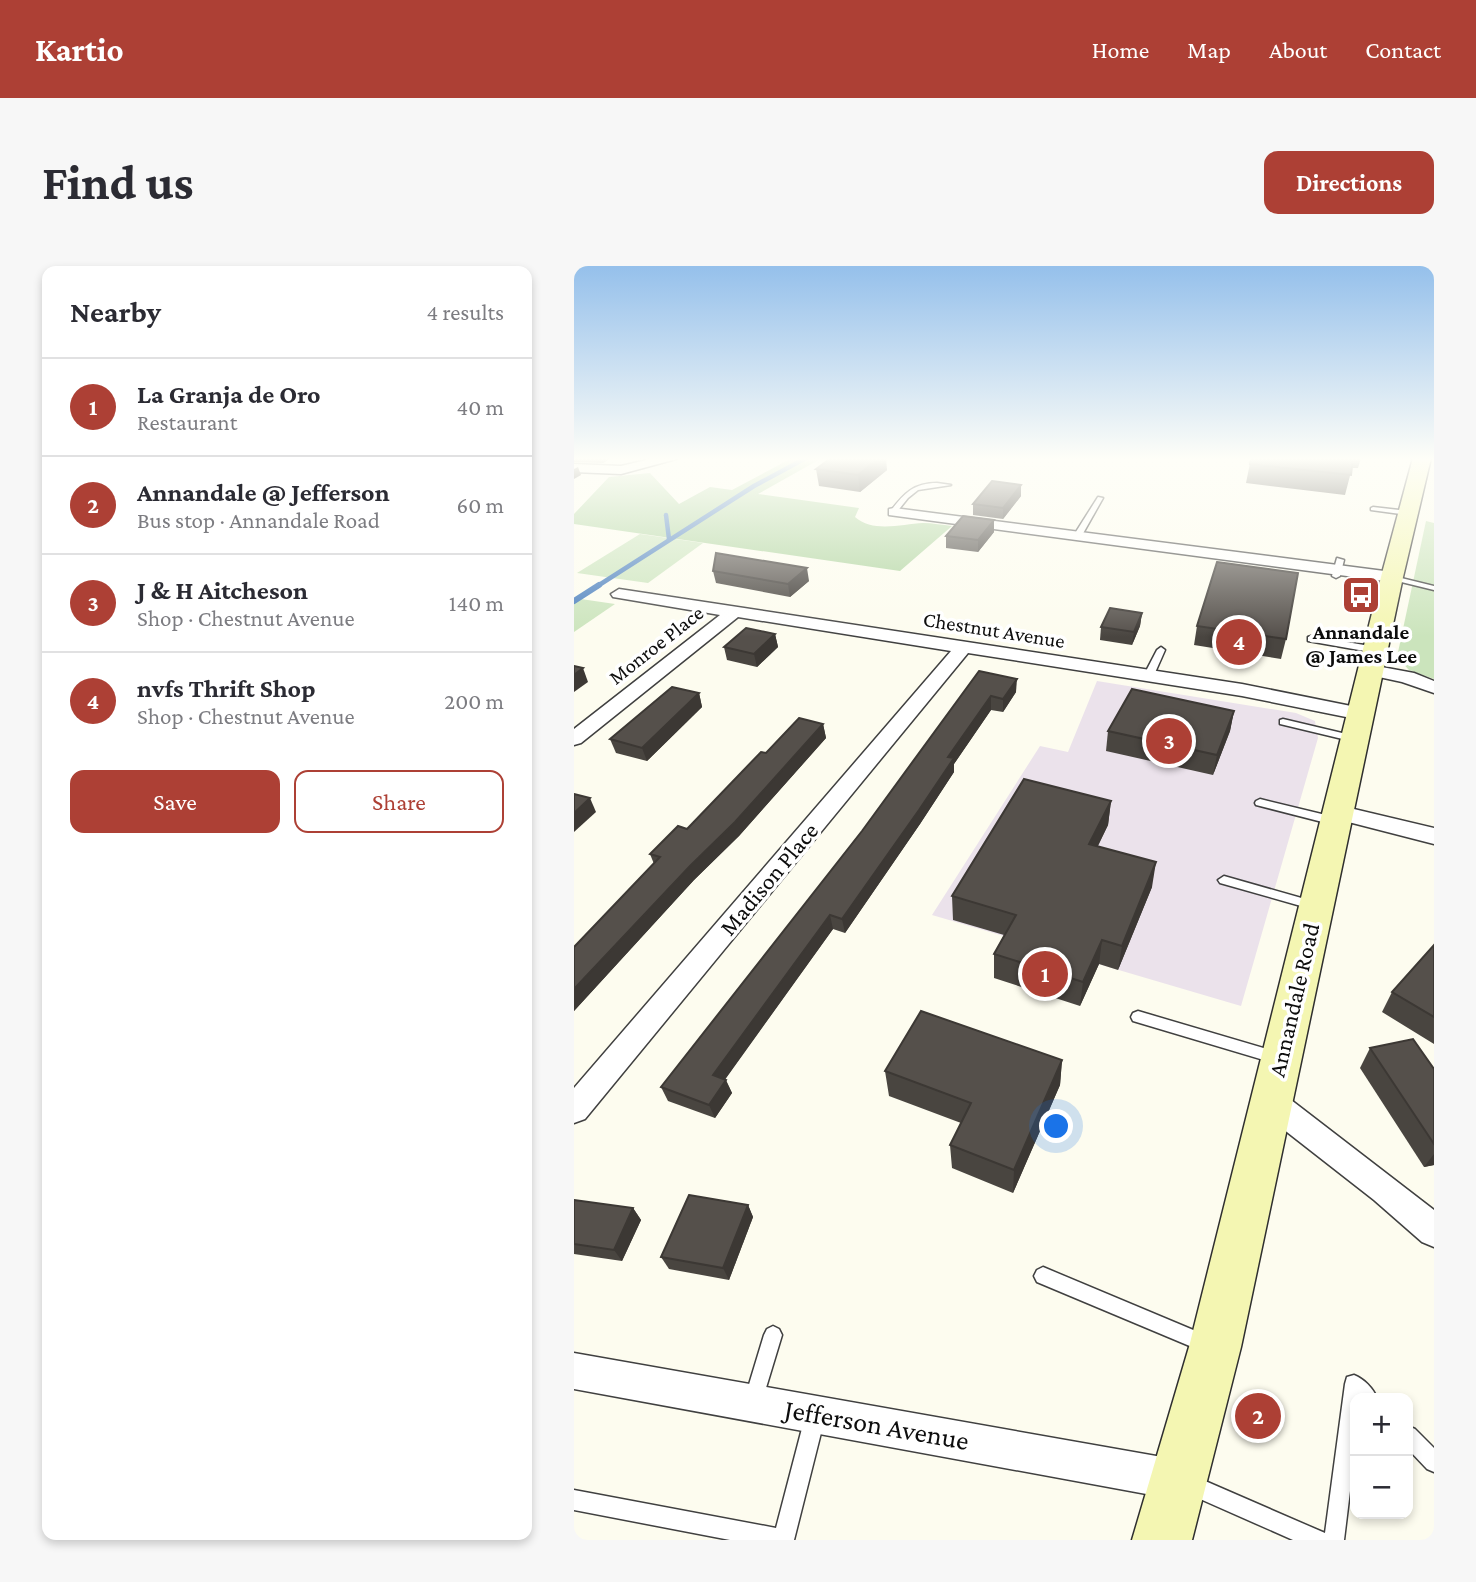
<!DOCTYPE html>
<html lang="en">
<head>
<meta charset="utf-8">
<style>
	:root { --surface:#fff; --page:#f7f7f7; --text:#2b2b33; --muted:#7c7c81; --line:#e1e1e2; --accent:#ad4035 }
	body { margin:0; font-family:"Crimson Pro",serif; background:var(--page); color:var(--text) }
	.controls { position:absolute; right:21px; bottom:21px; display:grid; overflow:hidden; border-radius:14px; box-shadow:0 4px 10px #0003 }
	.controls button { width:63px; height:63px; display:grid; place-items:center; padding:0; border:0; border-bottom:2px solid var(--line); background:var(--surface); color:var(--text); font:35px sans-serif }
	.you { position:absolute; left:483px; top:861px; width:24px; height:24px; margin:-18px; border:5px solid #fff; border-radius:50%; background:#1a73e8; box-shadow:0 0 0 10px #1a73e833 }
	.badge { display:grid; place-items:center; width:46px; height:46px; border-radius:50%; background:var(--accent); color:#fff; font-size:23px; font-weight:700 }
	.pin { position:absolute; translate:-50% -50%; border:4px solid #fff; box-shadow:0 2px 7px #0006 }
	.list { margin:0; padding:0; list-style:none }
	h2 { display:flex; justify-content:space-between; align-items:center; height:91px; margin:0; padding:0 28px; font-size:30px }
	h2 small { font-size:23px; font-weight:400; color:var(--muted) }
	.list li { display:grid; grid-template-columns:46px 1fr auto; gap:21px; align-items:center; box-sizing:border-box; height:98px; padding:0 28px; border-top:2px solid var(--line) }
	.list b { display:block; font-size:26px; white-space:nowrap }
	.list p { margin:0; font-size:23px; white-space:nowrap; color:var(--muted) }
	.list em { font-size:23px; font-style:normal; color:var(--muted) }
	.actions { display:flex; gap:14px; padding:21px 28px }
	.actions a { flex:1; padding:16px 0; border:2px solid var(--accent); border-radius:14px; text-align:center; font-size:24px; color:var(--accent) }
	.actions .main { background:var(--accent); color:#fff }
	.map { position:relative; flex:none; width:860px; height:1274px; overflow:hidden; border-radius:14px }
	header { display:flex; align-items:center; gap:42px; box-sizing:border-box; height:98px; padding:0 35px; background:var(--accent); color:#fff }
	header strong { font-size:33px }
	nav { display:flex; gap:38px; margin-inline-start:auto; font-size:24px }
	.intro { display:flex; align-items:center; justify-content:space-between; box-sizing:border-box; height:168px; padding:0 42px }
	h1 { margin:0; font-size:49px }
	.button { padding:18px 32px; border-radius:14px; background:var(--accent); color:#fff; font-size:24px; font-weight:700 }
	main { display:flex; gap:42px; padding:0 42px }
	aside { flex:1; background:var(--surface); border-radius:14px; box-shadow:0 4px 10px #0003 }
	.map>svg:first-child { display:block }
	.industrial { fill:#ebe2eb }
	.green { fill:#cbe4bc }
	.forest { fill:#aed39e }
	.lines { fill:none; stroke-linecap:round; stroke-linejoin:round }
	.stream-far1 { stroke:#497ebe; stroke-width:4.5 }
	.stream { stroke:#497ebe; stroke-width:6 }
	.service-casing { stroke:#404040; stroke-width:3 }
	.minor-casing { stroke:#404040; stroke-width:3 }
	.secondary-casing { stroke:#2f2f2f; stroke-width:3 }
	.service { fill:#fff; fill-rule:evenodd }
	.minor { fill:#fff; fill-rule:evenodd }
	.secondary { fill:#f4f6b2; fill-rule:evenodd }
	.wall { fill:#494540 }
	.shaded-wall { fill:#3c3834 }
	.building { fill:#55504b; stroke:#3c3834; stroke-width:2 }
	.labels { text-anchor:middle; stroke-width:7; stroke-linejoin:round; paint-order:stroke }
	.far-street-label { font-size:21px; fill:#0d0d0d; stroke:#fff }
	.far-poi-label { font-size:21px; font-weight:bold; fill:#0d0d0d; stroke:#fff }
	.street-label { font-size:24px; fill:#0d0d0d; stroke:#fff }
	.near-street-label { font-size:28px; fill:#0d0d0d; stroke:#fff }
</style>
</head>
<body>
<header>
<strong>Kartio</strong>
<nav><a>Home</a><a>Map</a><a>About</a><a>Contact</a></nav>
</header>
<div class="intro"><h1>Find us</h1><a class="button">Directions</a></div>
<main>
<aside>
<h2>Nearby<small>4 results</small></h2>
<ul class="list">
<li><span class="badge">1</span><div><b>La Granja de Oro</b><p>Restaurant</p></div><em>40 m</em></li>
<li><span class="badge">2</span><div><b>Annandale @ Jefferson</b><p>Bus stop · Annandale Road</p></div><em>60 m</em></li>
<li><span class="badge">3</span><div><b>J &amp; H Aitcheson</b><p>Shop · Chestnut Avenue</p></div><em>140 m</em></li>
<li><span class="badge">4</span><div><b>nvfs Thrift Shop</b><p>Shop · Chestnut Avenue</p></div><em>200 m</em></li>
</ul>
<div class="actions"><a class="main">Save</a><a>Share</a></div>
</aside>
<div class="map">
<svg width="860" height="1274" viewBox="0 0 860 1274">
	<rect width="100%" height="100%" fill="#fdfcef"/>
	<polygon class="industrial" points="523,415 722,447 741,455 744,472 667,740 358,649 466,480 494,486"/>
	<g class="green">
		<polygon points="852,255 860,257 860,413 835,404 823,391"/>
		<polygon points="66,268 129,277 74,317 3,307"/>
		<polygon points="0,332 41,338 0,366"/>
	</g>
	<path class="forest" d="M218 192H248L184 228 285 242 281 251C299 267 328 258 349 257 359 257 368 259 378 260L326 305 0 258V248L35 211 76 207 105 238 136 221 158 224Z"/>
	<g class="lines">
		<g class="stream-far1">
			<polyline points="92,249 95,273"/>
			<polyline points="22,321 180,220 232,192"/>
		</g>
		<polyline class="stream" points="0,335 25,319"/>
		<defs>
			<g id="service">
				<path d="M363 217 377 219 344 224 334 232 322 247 316 246C330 227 340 217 363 217Z"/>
				<polygon points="524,231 529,232 507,271 501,271 500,269"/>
				<polygon points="799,241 834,245 838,247 834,249 797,244 797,242"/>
				<polygon points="763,292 770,294 766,310 762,312 758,310"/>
				<polygon points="815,309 860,320 860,324 815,313"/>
				<polygon points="737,370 802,381 806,384 802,387 734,375 734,371"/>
				<polygon points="587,381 591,384 580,409 578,411 572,411 570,409 583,384"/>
				<polygon points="709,453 785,471 786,473 781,476 706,458 706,454"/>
				<polygon points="686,533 760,551 766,555 760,559 682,539 681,537 682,535"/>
				<polygon points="650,610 745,637 747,640 741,644 646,617 644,614"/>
				<polygon points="564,745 703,786 708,788 710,792 708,796 703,798 559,755 557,751 559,747"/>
				<polygon points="469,1001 636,1071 639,1077 636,1083 630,1086 463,1016 460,1010 463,1004"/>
				<polygon points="199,1060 205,1063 208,1069 188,1135 186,1142 179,1144 172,1142 170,1135 190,1069 193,1063"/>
				<path d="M780 1109C790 1113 799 1122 803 1132H781V1184L770 1274H719L608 1225 605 1218 608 1211 615 1208 751 1267 771 1118 773 1111Z"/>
				<polygon points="241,1141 248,1144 251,1151 220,1274 156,1274 0,1244 0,1224 202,1262 231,1151 234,1144"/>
				<polygon points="834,1160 841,1163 860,1182 860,1206 853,1203 834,1183"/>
			</g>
			<g id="minor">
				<polygon points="81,192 106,192 47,208 0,206 0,198 47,200"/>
				<polygon points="320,242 818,306 826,311 818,316 315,249 315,243"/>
				<polygon points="45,323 668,418 787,442 797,448 787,454 668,430 394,387 11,853 0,857 0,822 377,385 164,351 7,477 0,479 0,463 146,349 39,331 37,328"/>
				<polygon points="797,399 840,407 860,415 860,427 828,416 791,408 788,404"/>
				<polygon points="763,539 860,562 860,578 755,551 752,546 755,541"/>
				<polygon points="697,823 708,827 860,944 860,981 848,976 800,934 686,845 682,836 686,827"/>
				<polygon points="0,1087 605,1194 619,1200 625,1214 619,1228 605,1234 0,1123"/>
			</g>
			<polygon id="secondary" points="839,192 857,192 829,311 667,1081 618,1274 558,1274 615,1081 807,311"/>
		</defs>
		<use href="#service" class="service-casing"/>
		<use href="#minor" class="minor-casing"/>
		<use href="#secondary" class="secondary-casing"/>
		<use href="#service" class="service"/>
		<use href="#minor" class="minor"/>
		<use href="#secondary" class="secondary"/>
	</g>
	<g class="wall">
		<polygon points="0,192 37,192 29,197 0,196"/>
		<polygon points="677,192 787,192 784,202 778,202 771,229 672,217"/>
		<polygon points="242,203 313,204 286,226 245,220"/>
		<polygon points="447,230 429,253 399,249 399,238"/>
		<polygon points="420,254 420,266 404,286 372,282 372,270"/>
		<polygon points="139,305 235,315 216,331 142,317"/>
		<polygon points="568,347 566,360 558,379 526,374 527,361"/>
		<polygon points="623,360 712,373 707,393 620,379"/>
		<polygon points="201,368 204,381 183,401 153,394 150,381"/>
		<polygon points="405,405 442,426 429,446 417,444 380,498 380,506 346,558 271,667 259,663 151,813 158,827 141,852 94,835 87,821 288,565"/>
		<polygon points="125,427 128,441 73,495 42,487 36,473"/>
		<polygon points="660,445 656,465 639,509 532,485 534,465"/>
		<polygon points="249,458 252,472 165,570 120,614 0,745 0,681 80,598 76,588 113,563 192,487"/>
		<polygon points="537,535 534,559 523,581 578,621 544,704 525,698 506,740 420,712 420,688 430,669 379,654 378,630"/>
		<polygon points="860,679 860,778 808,746 818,726"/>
		<polygon points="796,782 860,803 860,899 850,901 786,802"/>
		<polygon points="488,794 486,819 439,927 378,902 376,879 387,857 315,830 311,805"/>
		<polygon points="0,934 59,942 67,954 48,995 0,988"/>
		<polygon points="174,939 179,951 155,1014 95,1003 87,991"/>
	</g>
	<g class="shaded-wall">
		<polygon points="28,192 37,192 29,197"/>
		<polygon points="305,192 312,192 313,204 286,226 284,209"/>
		<polygon points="4,201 7,209 0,213 0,203"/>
		<polygon points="447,219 447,230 429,253 429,242"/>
		<polygon points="420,254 420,266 404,286 404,274"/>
		<polygon points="233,302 235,315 216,331 214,318"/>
		<polygon points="568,347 566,360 558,379 560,366"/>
		<polygon points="201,368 204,381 183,401 180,388"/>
		<polygon points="9,402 14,416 0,426 0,409"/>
		<polygon points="443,413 442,426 429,446 429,433"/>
		<polygon points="125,427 128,441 73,495 68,482"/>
		<polygon points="417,430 417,444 380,498 380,506 346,558 271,667 268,653 374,491"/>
		<polygon points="660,445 656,465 639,509 643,489"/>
		<polygon points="249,458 252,472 165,570 120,614 0,745 0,723"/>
		<polygon points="16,532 22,546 0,566 0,547"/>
		<polygon points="537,535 534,559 513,603 515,578"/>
		<polygon points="582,596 578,621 544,704 548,680"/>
		<polygon points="256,649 259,663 145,822 139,809"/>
		<polygon points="528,674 525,698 506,740 509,716"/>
		<polygon points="488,794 486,819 439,927 440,904"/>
		<polygon points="152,814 158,827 141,852 135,839"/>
		<polygon points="860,888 860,899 850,901"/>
		<polygon points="174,939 179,951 155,1014 149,1002"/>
		<polygon points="59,942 67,954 48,995 40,984"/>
	</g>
	<g class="building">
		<polygon points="257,192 305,192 284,209 242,203"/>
		<polygon points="677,192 779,192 777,209 676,198"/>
		<polygon points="418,215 447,219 429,242 399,238"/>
		<polygon points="389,250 420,254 404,274 372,270"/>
		<polygon points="142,287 233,302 214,318 139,305"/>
		<polygon points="643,296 724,307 712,373 623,360"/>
		<polygon points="536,342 568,347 560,366 527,361"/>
		<polygon points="172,362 201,368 180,388 150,381"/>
		<polygon points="0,400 9,402 0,409"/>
		<polygon points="405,405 443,413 429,433 417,430 374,491 380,492 345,544 268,653 256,649 139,809 152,814 135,839 87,821 288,565"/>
		<polygon points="98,421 125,427 68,482 36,473"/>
		<polygon points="558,423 660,445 643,489 534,465"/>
		<polygon points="225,452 249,458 161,556 116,600 0,723 0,681 86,591 76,588 104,560 113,563 187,486 192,487"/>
		<polygon points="450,513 537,535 515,578 582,596 548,680 528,674 509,716 420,688 442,649 378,630"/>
		<polygon points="0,528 16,532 0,547"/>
		<polygon points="860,679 860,751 818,726"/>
		<polygon points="347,745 488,794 440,904 376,879 397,837 311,805"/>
		<polygon points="839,773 860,803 860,878 796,782"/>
		<polygon points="115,929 174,939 149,1002 87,991"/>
		<polygon points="0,934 59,942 40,984 0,978"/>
	</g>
	<linearGradient id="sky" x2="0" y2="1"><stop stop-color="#95c0eb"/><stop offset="0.52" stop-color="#fefef8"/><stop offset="1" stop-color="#fefef8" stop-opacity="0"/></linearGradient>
	<rect width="860" height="371" fill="url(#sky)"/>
	<defs>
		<symbol id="bus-square" viewBox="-11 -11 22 22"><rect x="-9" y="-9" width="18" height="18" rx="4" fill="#ad4035" stroke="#fff"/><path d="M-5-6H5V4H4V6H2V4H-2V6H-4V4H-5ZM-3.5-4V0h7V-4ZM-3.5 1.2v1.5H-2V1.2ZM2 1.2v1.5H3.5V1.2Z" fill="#fff"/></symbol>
	</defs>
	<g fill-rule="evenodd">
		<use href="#bus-square" x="765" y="307" width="44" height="44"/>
	</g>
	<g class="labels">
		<g class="far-street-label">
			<text transform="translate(420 364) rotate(9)" y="7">Chestnut Avenue</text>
			<text transform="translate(82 379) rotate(-38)" y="7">Monroe Place</text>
		</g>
		<g class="far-poi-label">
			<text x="787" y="373">Annandale<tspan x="787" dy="24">@ James Lee</tspan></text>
		</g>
		<g class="street-label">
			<text transform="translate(195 613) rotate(-50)" y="8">Madison Place</text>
			<text transform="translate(720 734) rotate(-77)" y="8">Annandale Road</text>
		</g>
		<g class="near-street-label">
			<text transform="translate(303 1158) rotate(10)" y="10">Jefferson Avenue</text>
		</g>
	</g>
</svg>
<div class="controls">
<button>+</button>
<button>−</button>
</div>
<div class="you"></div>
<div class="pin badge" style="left:471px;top:708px">1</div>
<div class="pin badge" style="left:684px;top:1150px">2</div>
<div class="pin badge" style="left:595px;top:475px">3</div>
<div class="pin badge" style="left:665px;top:376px">4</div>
</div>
</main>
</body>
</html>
